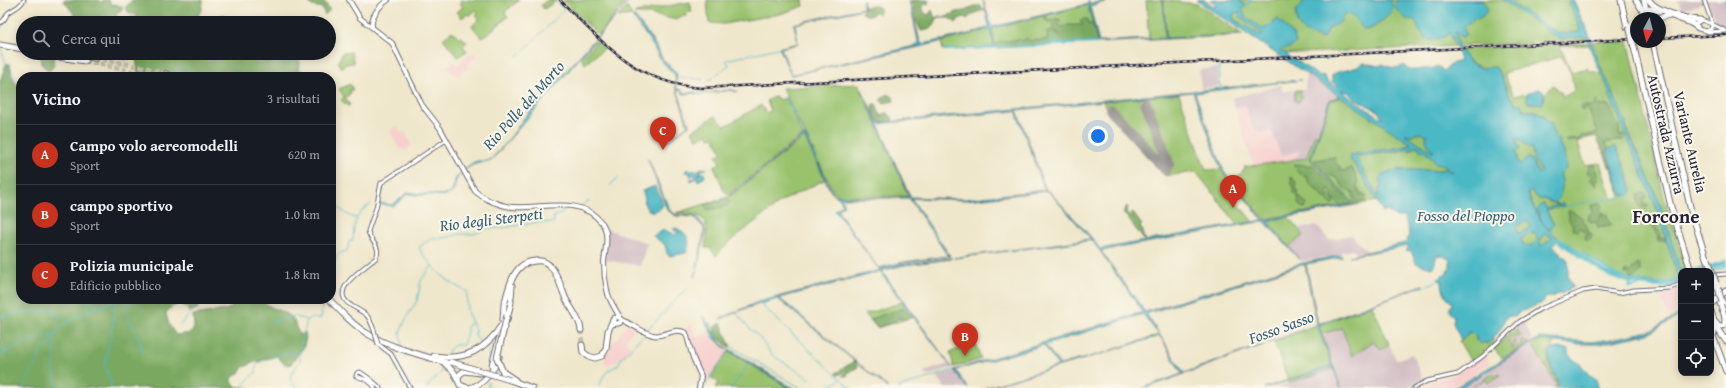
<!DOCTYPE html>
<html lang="it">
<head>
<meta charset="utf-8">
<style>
	:root { --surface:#171b24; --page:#242831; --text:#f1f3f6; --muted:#9ea1a6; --line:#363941; --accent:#c8321e }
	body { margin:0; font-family:"Gentium Book Plus",serif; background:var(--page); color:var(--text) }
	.controls { position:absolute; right:12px; bottom:12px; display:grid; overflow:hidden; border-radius:8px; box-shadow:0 2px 10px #0003 }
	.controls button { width:36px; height:36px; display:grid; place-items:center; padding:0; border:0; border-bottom:1px solid var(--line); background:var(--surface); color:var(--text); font:20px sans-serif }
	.compass { position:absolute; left:1630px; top:12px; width:36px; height:36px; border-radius:50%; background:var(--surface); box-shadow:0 2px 10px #0003; rotate:187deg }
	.you { position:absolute; left:1098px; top:136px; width:14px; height:14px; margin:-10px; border:3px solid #fff; border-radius:50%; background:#1a73e8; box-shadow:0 0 0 6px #1a73e833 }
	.badge { display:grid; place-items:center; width:26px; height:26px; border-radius:50%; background:var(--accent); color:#fff; font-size:13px; font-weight:700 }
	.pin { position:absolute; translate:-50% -33px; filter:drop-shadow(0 1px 2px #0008) }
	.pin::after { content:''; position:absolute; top:21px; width:14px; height:12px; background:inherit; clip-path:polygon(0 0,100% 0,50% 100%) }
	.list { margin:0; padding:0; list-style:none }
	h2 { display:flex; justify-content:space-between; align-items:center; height:52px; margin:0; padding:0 16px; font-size:17px }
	h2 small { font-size:13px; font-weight:400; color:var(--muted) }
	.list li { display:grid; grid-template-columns:26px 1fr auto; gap:12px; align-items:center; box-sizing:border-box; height:60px; padding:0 16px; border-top:1px solid var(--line) }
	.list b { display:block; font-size:15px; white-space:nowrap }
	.list p { margin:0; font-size:13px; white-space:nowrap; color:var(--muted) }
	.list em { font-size:13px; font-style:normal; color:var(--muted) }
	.icon { flex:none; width:22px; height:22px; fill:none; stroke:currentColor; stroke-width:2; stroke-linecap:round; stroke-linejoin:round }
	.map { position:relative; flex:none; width:1726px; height:388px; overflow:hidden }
	.search { position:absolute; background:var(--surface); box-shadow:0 2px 10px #0003; left:16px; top:16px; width:320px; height:44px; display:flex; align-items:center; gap:10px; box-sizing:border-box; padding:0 14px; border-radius:22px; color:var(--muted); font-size:15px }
	.panel { position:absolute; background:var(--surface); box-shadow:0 2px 10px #0003; left:16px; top:72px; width:320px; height:232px; border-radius:16px }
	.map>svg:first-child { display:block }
	.built { fill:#f7d0ce }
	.industrial { fill:#d2bec4 }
	.green { fill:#99c26d; stroke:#5e7254; fill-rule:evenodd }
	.forest { fill:#7aa860; stroke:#4e654e }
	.water { fill:#4bb8c5; stroke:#366d80; fill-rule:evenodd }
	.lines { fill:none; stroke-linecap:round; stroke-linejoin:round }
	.stream { stroke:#4bb8c5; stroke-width:1 }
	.canal { stroke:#4bb8c5; stroke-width:2 }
	.river { stroke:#4bb8c5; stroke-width:3 }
	.runway { stroke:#888483; stroke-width:11 }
	.highway-tunnel { stroke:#c6c0ae; stroke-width:5; stroke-dasharray:5 2.5; stroke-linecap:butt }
	.secondary-casing { stroke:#6a676d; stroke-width:5 }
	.primary-casing { stroke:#6a676d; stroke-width:6 }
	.highway-casing { stroke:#6a676d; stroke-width:7 }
	.secondary { stroke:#fff; stroke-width:3 }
	.primary { stroke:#fff; stroke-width:4 }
	.highway { stroke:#fff; stroke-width:5 }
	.rail-casing { stroke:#22223b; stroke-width:2.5 }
	.rail { stroke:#fbf7ec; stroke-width:1; stroke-dasharray:3; stroke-linecap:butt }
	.secondary-bridge-casing { stroke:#6a676d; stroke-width:5; stroke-linecap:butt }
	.highway-bridge-casing { stroke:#6a676d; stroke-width:7; stroke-linecap:butt }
	.secondary-bridge { stroke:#fff; stroke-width:3 }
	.highway-bridge { stroke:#fff; stroke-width:5 }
	.labels { text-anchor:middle; stroke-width:4; stroke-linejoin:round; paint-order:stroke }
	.street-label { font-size:15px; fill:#22223b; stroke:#fbf7ec }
	.water-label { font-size:16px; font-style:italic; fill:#325e72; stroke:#fbf7ec }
	.district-label { font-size:19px; font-weight:bold; fill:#22223b; stroke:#fbf7ec }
</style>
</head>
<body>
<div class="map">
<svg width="1726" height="388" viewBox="0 0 1726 388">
	<rect width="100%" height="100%" fill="#fbf7ec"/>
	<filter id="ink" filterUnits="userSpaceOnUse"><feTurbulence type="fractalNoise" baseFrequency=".025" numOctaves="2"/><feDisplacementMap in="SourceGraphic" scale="8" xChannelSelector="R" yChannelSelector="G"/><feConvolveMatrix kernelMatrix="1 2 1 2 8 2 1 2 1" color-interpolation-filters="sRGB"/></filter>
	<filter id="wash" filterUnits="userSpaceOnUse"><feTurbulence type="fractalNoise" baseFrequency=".012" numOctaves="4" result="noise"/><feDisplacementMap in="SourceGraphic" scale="16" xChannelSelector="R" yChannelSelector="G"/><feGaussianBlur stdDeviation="0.9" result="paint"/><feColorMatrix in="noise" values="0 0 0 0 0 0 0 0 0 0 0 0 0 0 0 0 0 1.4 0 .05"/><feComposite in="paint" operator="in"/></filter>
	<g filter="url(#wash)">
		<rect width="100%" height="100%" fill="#efe7cb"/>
		<g class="built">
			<polygon points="471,52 477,56 467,65 469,68 457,76 446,67 454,62 457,64"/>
			<polygon points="1281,85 1293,124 1306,158 1253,165 1232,98"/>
			<polygon points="397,126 401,133 405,132 412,146 404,151 403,149 399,149 390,131"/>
			<polygon points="1681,284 1681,311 1668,317 1664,305 1662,305 1663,296 1670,288"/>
			<polygon points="627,324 635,327 625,341 632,347 619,360 610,364 605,364 604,361 611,343 616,340"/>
			<polygon points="691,324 697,337 709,332 718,345 728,352 710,377 700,388 702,375 683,330"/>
			<polygon points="1485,354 1490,364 1452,388 1419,388 1438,379 1452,376"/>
		</g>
		<g class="industrial">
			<polygon points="1678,0 1726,0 1726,26 1720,26 1716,22 1707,2 1681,10"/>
			<polygon points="1218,68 1219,86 1201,88 1199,70"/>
			<polygon points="1306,73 1340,95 1329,101 1318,134 1315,134 1306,158 1290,160 1298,155 1299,151 1281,156 1272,132 1270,131 1262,133 1252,126 1245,105 1235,108 1232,98 1281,85 1283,92 1295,89 1305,90"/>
			<polygon points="1316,225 1329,240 1351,235 1367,251 1356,253 1353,250 1342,252 1342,254 1302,261 1289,247 1304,235 1299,229"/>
			<polygon points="606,229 647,243 640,266 605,260"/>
			<polygon points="1523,318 1532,341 1531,342 1556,384 1555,388 1460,388 1504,361 1493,347"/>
			<polygon points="1342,328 1352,356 1375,341 1381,350 1389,344 1396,360 1412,354 1424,381 1409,388 1273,388 1334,369 1322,335"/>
			<polygon points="948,364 952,368 927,376 923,372"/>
			<polygon points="955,371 956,374 967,388 945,388 937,376"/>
		</g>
		<g class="green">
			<polygon points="460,0 519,0 505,12 508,17 482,38 472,26 479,19 476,15 478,12 476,10 469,16 467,14 462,18 457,12 463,7 460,4 461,2"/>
			<polygon points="547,0 556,1 544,9 541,5"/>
			<polygon points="563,0 619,0 624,4 598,35"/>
			<polygon points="707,0 803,0 804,6 780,14 724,24 709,23"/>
			<polygon points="1146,0 1163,0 1166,34 1164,0 1197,4 1243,35 1149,40"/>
			<polygon points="1197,0 1204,0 1215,7 1215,3 1210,0 1305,0 1296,11 1296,18 1327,33 1328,29 1334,24 1344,12 1349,15 1343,0 1573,0 1590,37 1590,40 1277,54"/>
			<polygon points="690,2 692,12 686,13 686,16 676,18 677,20 649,14 635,14 635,12"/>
			<polygon points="1088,5 1098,42 995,47 992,29 993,28"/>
			<polygon points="627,7 632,15 618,17"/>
			<polygon points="990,29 994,47 943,50 941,41"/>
			<polygon points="452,31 460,38 462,37 467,42 463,46 467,51 458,57 443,39"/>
			<polygon points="1628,40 1665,201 1687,271 1681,271 1681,274 1660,204 1590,42"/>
			<polygon points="597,41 605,48 585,64 582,59 583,57"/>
			<path d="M1588 43 1589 45 1560 46 1571 72 1588 68 1590 71 1602 73 1656 207 1678 277C1665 288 1630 280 1615 274L1548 231 1538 216 1528 193 1530 191 1539 199H1544C1548 203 1557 202 1558 206H1563L1564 205H1559L1555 202C1562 197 1564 182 1560 174 1561 171 1564 167 1565 163 1567 149 1549 129 1544 115L1542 116 1536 111C1527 110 1520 111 1513 99L1511 100 1500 73C1481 65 1471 69 1460 49ZM1562 56 1571 73 1574 91 1563 97 1561 92 1553 85 1545 94 1544 101 1532 104 1527 102 1528 95 1521 94 1515 96 1513 94 1504 73ZM1596 136 1599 139 1609 167 1612 169 1621 197 1612 199 1600 163 1585 165 1577 140ZM1616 147 1626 170 1632 191 1628 195H1623L1620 190 1608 152V149ZM1543 205 1546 208 1555 207 1546 209 1553 223 1551 228 1537 211Z"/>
			<polygon points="351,52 354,63 346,64 341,68 338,62 342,53"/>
			<polygon points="350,84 353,90 350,90 349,91 351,93 345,98 350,105 347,106 341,100 344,97 339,89"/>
			<path d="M859 84 910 196H840L834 192 819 162 826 179 782 201 734 238 716 256 710 248H705C710 218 705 214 676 213L728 197 806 136 814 152 782 88Z"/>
			<polygon points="1179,94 1206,170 1222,169 1231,182 1227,187 1226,189 1253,222 1238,225 1196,172 1165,176 1108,114 1103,101"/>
			<polygon points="1340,95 1405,138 1411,145 1350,155 1351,160 1360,174 1361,174 1377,201 1356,205 1352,200 1355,204 1265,219 1236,186 1238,176 1245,169 1244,167 1306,158 1315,134 1318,134 1329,101"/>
			<polygon points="775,96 780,100 785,98 803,135 728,195 724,191 714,166 720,163 716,155 722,153 714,137 710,138 707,134 697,139 692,131 715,116 725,126 761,105 766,113 771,111 767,101"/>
			<polygon points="1405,133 1412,135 1425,133 1427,135 1426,139 1434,150 1433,152 1411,139"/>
			<polygon points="1515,138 1521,140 1532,149 1541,173 1540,174 1538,173 1532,160 1528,158 1521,164 1518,163 1516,152 1519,148"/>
			<path d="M1416 146H1418L1433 158 1435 163 1444 165 1453 172H1449L1444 169C1424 174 1403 166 1382 174L1380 178 1381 187 1379 188 1378 197 1355 158C1363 153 1378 154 1387 153 1395 153 1403 149 1412 150L1411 148Z"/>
			<polygon points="1287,216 1304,235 1289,247 1267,221"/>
			<polygon points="1527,221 1531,227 1523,233 1518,233 1516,226"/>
			<polygon points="1530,233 1537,235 1537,241 1530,246 1524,245 1521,239"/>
			<polygon points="1545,233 1550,236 1552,239 1542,246 1540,244 1541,238"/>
			<path d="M903 302 914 317 877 328 865 314ZM900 310 908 312 901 318H897L883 326 876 327 871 319Z"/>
			<polygon points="1372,305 1389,344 1381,350 1374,341 1352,356 1342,328 1322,334 1318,325"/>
			<polygon points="1317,325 1334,369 1289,383 1274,341"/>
			<polygon points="1514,330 1518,331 1521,336 1517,338 1516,336 1508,341 1511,346 1513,344 1512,342 1515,340 1517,343 1512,347 1513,349 1521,344 1520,341 1523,339 1525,342 1529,343 1502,358 1494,349"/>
			<polygon points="1470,332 1476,336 1476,340 1487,343 1492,339 1496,344 1472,364 1459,341"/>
			<path d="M1539 340 1554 341 1553 349H1551C1542 361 1557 376 1559 388H1555L1556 384 1531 343Z"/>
			<polygon points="976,344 981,359 954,367 950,352"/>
			<polygon points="728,352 731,353 789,388 715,388 719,383 710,377"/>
			<polygon points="1492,374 1500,375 1488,383 1485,379 1470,388"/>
		</g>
		<g class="forest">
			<polygon points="63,0 99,0 102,3 103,0 108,0 112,5 115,4 123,7 120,12 115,14 123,23 81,23"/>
			<path d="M132 0H203C204 4 201 6 202 11L199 13 198 23H130L131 17 136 18 137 15 129 13 125 8Z"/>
			<polygon points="306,0 323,0 330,10 325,15 322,8 312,6"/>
			<path d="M911 0H929L928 4 923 5 924 13 930 15V12L932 10 935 18 939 16 947 17 950 14 954 15 955 12 965 11 974 6H981L984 10 973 14 967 19 964 17 959 19 956 23 949 18H937C935 28 931 30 921 31L916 21Z"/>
			<polygon points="872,6 876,6 880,8 880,11 878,14 875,11 872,15 866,15 862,13 865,7 870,7"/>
			<path d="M223 14 228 17 224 23H206C213 19 217 24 223 14Z"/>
			<path d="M1045 17H1047V19L1050 21 1054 20 1056 22V18L1061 20 1058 25 1064 27 1067 25H1083L1080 21 1084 19H1087L1088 25 1091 23 1095 31 1097 42 996 47 997 43C1004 40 1014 41 1019 39L1023 41 1026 38 1031 41 1035 39 1037 41 1047 39 1048 35 1046 32 1051 30 1061 35 1052 28 1054 26 1044 19Z"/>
			<polygon points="40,53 56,53 53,62 54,66 49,71 41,64"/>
			<polygon points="121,53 283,53 284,56 297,53 300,62 299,69 304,73 315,73 317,75 319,74 320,77 138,77 136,58 134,57 127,59 122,59"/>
			<path d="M6 64H10L13 80 21 90V299H130L133 300 137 299H201L197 309 189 312 186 307 179 304 171 307 166 313 169 325 176 335 191 333 194 328 193 315 225 310 231 308 236 299H264L265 303C272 309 281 310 289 315 296 319 295 329 300 335L305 332 306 338 303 349C297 353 295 361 290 365L283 363 277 356 257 362H253L249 365 243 367 240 372 231 379V382L237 387 249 388H0V81Z"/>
			<polygon points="1295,90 1302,90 1300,93 1303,98 1298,103 1294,100"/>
			<polygon points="888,94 893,97 894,101 884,103 880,100"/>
			<polygon points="1597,99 1600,107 1603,105 1609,106 1619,127 1620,137 1622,134 1626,135 1626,137 1623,140 1604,143 1608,147 1606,154 1611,168 1596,136 1584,139 1582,141 1579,140 1578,143 1575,141 1567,142 1567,140 1579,139 1581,136 1598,133 1589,111 1586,108 1582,111 1580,108 1583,106 1596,106 1595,101"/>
			<polygon points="873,104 876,104 879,113 881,116 887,112 892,117 893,120 884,122 878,121 872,107"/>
			<polygon points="1334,157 1335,159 1334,161 1340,167 1340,170 1345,171 1350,168 1353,169 1358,182 1357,187 1361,195 1364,194 1366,195 1367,197 1364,198 1366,201 1357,203 1353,196 1354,194 1344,188 1337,178 1329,175 1314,160"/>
			<polygon points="1298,164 1309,166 1312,164 1352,203 1340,206 1335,201 1329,188 1328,191 1326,191 1332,198 1334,203 1332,205 1327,200 1327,197 1324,198 1308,181 1308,178 1303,176 1292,165"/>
			<polygon points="1590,164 1595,165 1598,180 1596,180 1597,185 1595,185 1591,180 1590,173 1587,173"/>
			<polygon points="1291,177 1296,182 1296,188 1299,193 1297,193 1297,194 1307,204 1305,208 1301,207 1298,204 1299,199 1295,193 1293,193 1293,188 1294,186 1292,185"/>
			<polygon points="1643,193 1646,194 1647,197 1643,199 1643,204 1649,206 1646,209 1643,207 1640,207 1638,203 1638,195"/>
			<polygon points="727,198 730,202 727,206 707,210 705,205"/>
			<polygon points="1600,203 1602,207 1600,211 1603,213 1600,218 1604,213 1607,214 1607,219 1611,224 1611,226 1598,228 1597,223 1588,220 1589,215 1593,211 1591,206"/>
			<polygon points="1127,206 1128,207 1126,212 1132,218 1130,213 1133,213 1142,225 1140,227 1143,231 1143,237 1146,239 1144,240 1123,212"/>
			<polygon points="1570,210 1583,218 1582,221 1586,225 1585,228 1588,229 1588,231 1593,235 1590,239 1586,240 1585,236 1590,234 1587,234 1580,228 1577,231 1572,229 1573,226 1569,220 1568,211"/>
			<polygon points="1652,221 1655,221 1657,224 1656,226 1661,234 1659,238 1665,238 1666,241 1658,241 1656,230 1653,229 1650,225"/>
			<polygon points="1638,264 1641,271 1634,278 1632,279 1628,274 1624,274 1625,271 1631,273 1632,269"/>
			<path d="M903 308 912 317 905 319 898 318C894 324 884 325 877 327L871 319Z"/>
			<path d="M721 323 731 347C724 345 713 335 714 327Z"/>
			<polygon points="854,361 858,367 848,373 847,376 842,376 848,373 848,371 838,375 836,373"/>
		</g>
		<g class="water">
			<path d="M630 0 533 112 492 159C485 163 476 162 469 167 465 170 457 176 456 180 454 187 455 193 447 195 441 196 436 194 431 194 424 195 416 196 409 193L394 205 392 206 378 203 392 205 409 192C414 194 445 196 449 194 456 190 453 181 459 176 464 170 470 163 478 161 482 161 487 162 490 160 497 156 519 127 523 119Z"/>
			<polygon points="863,0 864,8 863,9 795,24 798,44 781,48 791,75 919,45 909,0 920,41 923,44 973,33 989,27 983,0 992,27 1088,4 1088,0 1090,3 1112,0 1090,6 1099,42 1165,38 1163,0 1166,38 1238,35 1098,43 1088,5 993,28 992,29 995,47 990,29 924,46 791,75 780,49 778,48 798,43 794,24 863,8"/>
			<path d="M1196 0H1204L1215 7V3L1210 0H1239L1246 6 1242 9 1245 17 1264 29 1278 19 1294 36 1296 43 1290 48 1280 49 1281 52H1285L1291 59 1296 60 1320 77 1321 75 1324 76 1327 81 1337 88 1338 86 1332 82V75C1341 69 1342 72 1351 69 1355 68 1360 65 1364 63L1379 66 1383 64C1389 68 1399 69 1404 65 1411 71 1414 71 1422 69 1429 68 1430 70 1438 66L1444 71 1453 63 1460 61 1455 44 1449 32 1445 37C1440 37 1438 39 1433 40 1422 42 1418 27 1415 20L1406 19 1396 9 1395 4 1397 0H1483L1488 10C1485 14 1479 21 1474 18L1473 21 1464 27 1466 34 1463 37 1460 36 1455 32 1458 46 1469 62 1481 68 1495 67 1500 73 1511 99H1513L1516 104H1521L1524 111H1532L1533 110 1541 114 1542 116 1544 115 1546 121 1552 123C1551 130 1554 138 1561 141L1559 145 1564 151 1566 169 1560 174C1564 183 1562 196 1555 202L1559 205 1563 203 1564 206H1565L1546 210 1554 225 1551 226 1552 229H1548L1542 222 1537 210 1543 203 1546 208 1559 205 1544 199H1539L1531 191 1528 193 1529 198C1538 216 1542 227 1559 238L1553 246 1568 260V276L1573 287 1563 293H1558L1552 297 1544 298V302L1526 310 1521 311 1515 317 1509 316 1505 319C1503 327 1494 340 1486 344L1485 342 1481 344 1476 340V336L1470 332 1461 340 1453 323 1454 317 1451 314 1449 307 1452 304C1447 298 1441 289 1442 281H1440L1438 278 1448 272 1450 267V260L1444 256 1437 255 1434 266 1431 268 1416 263 1411 251 1406 250 1409 248V246L1349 256 1405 243 1408 241 1407 239 1409 235 1405 217H1396L1387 211 1383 212 1361 174 1351 160 1350 155 1409 146 1411 144ZM1239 12 1240 17 1260 31 1262 36 1235 20 1233 17 1234 13ZM1341 90 1348 92 1352 97 1378 111 1383 119 1349 97ZM1421 133 1427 135C1424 140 1429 148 1433 150V152L1405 134 1412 135ZM1516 138C1522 140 1525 146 1532 149 1532 159 1537 164 1541 172L1540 173H1538L1532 160 1528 158 1521 164 1518 163 1516 152 1521 148 1517 145ZM1416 146H1418L1420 150H1422L1433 158 1435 163 1444 165 1453 172 1444 169 1437 171 1429 170H1396L1382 174 1380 179 1381 187 1379 188 1378 197 1356 158C1360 155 1407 149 1412 150L1411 148ZM1527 221 1531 225V227L1523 232 1518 233 1516 226ZM1532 233 1537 235V241L1530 246 1523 245 1521 239 1528 234ZM1545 233 1550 236 1552 239 1541 246 1540 244 1541 238Z"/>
			<path d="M1305 0H1392L1391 2 1393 8C1389 17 1374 30 1364 30L1353 16 1345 13 1340 22 1328 29 1323 39 1306 33 1301 29 1297 23 1296 11Z"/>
			<path d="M1502 0H1508L1541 23C1559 31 1554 36 1579 32L1580 30 1568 0H1573L1582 23 1586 27 1603 73 1607 79 1626 124V127L1660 204 1681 273 1677 274 1656 207 1612 101C1610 95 1608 88 1606 83 1600 69 1590 54 1588 38L1570 37 1562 39 1558 38Z"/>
			<polygon points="632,16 634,16 653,41 662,58 677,74 676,83 675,75 661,60 650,41"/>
			<path d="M1301 80 1195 93 1224 172 1264 220 1355 204 1310 159 1329 101 1338 97 1339 98 1330 101 1311 159 1356 205 1267 221 1300 260 1264 221 1101 251 1145 312 1303 263 1341 255 1342 258H1338L1306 264 1318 324 1423 285 1319 325 1341 388 1333 367 1265 388 1332 365 1317 325 1146 388H1143L1182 374 1160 336 1109 351 1159 335 1143 314 1045 345 1060 365 1108 352 985 388 1058 366 1044 345 956 370 968 388H967L954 370 1143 312 1092 240 954 258 1091 239 1048 191 967 200 911 198 950 256 903 263 879 269 835 210 843 204 839 198 831 192 804 137 800 139 728 197 800 139 805 135 832 192 835 195 862 198 909 197 860 86 878 123ZM1193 92 1222 171 1263 220 1100 249 1092 238 1049 191 1046 190 1017 110ZM1016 111 1045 190 965 199 910 197 878 124ZM841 198H909L948 256 903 262 878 268 838 211 844 205ZM1301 265H1305L1317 325 1184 373 1147 315 1148 313Z"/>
			<polygon points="675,84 676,89 679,89 685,93 695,92 699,94 731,90 738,92 732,90 698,94 695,93 684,94 679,90 677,90 689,125 663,145 688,125"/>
			<polygon points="1539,89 1544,92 1543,104 1527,102 1527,93"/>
			<polygon points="1614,147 1616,147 1626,170 1632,191 1628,195 1623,195 1620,190 1608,154 1608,149"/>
			<polygon points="648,159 670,211 676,215 696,216 704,226 705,233 695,277 704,234 704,228 694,217 676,216 667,210"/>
			<polygon points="702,168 707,169 701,170 701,172 698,174 704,173 705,177 698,181 696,178 691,181 690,179 696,178 697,175 690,176 690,173 685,172 687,169 696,171"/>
			<polygon points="655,186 663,204 661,208 653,212 647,209 644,203 645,198 642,191"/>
			<path d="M676 228 680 230 679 232 682 231C690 237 690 245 686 253L669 256 666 252 668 250H666L665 245 653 236 664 230 675 235 677 233 673 229Z"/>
			<polygon points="952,258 951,259 905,265 882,271 952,368 880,272 779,298 888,388 778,299 747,308 720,319 758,302 796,292 900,265"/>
			<polygon points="1681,313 1681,315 1648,334 1599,344 1576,344 1537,340 1460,388 1454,388 1539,338 1592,342 1611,339 1650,331"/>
			<polygon points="703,316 721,344 793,388 790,388 722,346 714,338"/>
			<path d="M1559 348 1568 349V353C1571 359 1575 360 1580 364 1586 369 1588 377 1597 379L1598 388H1559C1557 372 1547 368 1549 350Z"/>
		</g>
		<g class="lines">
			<g class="stream">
				<polyline points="624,6 629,0"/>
				<polyline points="0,31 2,24"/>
				<polyline points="0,46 5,61"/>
				<polyline points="518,56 564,10 555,0"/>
				<polyline points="6,62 8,70 21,87"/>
				<polyline points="1219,66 1221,89"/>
				<polyline points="174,71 187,71 209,77"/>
				<polyline points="198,77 200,74"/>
				<polyline points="678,77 710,80 729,65 726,60 778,48"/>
				<polyline points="785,95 804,136"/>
				<polyline points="520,125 530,114"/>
				<polyline points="501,148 506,143"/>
				<polyline points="465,170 474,164 491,160"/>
				<polyline points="610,185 618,178"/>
				<polyline points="408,194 416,195 448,195 454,189 455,178 460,175"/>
				<polyline points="331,202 346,214 357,219"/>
				<polyline points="378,204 393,206 402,200"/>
				<polyline points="580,206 589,201"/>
				<polyline points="1565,206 1632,195"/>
				<polyline points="19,265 21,266"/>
				<path d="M331 282 332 268 335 264 336 257 340 253 347 251 349 241 353 240C354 223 355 214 371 204"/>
				<polyline points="1428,285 1439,280"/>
				<polyline points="1417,288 1425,286"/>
				<polyline points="81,299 101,306"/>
				<polyline points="129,299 127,310 127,315 139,340 143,353"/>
				<polyline points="760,304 828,367"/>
				<polyline points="738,315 750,329 759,337 772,355 810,379"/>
				<path d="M0 316C18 316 34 306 51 312 58 314 62 318 68 321"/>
				<polyline points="307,320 310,318 320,319 322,315 321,310 326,299"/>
				<polyline points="272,321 287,319 294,316 306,320"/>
				<polyline points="655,322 685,290"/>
				<polyline points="180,325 198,305 199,299"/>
				<polyline points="647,331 653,324"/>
				<polyline points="54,340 55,378 58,388"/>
				<path d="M483 343 480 342 475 336V330L467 311V291C447 284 434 268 421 252L419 247 434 237 438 239C444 237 454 237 458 234H474L488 228H502L538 222 552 223 554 222V216L561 214 566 207"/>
				<polyline points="485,345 488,349 489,368"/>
				<polyline points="402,346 400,332 408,315 417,301 421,280 432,266"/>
				<polyline points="732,347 801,388"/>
				<polyline points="0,349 6,351"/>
				<polyline points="403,352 407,358"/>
				<polyline points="447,355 450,349 455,345 463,345 467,332 467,326 471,324"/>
				<path d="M0 358C14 344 32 340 52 336L55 334"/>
				<polyline points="830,369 834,373"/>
				<polyline points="835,374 851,388"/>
				<polyline points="488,382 488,388"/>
				<polyline points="705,385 729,351"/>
				<polyline points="23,388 38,360 41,350 52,342 56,332 61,326 84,312 121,299"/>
				<polyline points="112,388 105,364 113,324 115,302"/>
				<path d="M241 388 252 375 256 373C256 370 255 366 258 364 263 358 293 351 300 352"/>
				<polyline points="297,388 291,381 290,377 300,360 301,345 307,320"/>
				<path d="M427 388C431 379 441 377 444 367"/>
				<path d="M599 388C603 374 606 371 618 365L621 359 644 334"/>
				<polyline points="732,388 747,366 748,362"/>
				<polyline points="826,388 841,379"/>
				<polyline points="897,388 954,370"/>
			</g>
			<g class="canal">
				<polyline points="1725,0 1726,4"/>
				<polyline points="1246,6 1252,0"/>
				<polygon points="1056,43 1098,43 944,50 1041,45"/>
				<polyline points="1693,271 1723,262 1726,259"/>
				<polyline points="1707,271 1722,268 1726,266"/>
				<path d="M1681 274H1677L1678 277C1664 289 1637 281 1621 277L1615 274 1559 238 1557 241 1610 277 1632 283 1629 286 1630 288C1640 283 1648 287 1659 287 1667 287 1674 285 1681 282"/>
				<polyline points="707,324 712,324"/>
			</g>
			<g class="river">
				<path d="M1559 240C1576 251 1596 268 1614 276 1633 285 1662 289 1681 279"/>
				<polyline points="1698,271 1726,263"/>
			</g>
			<g class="runway">
				<polyline points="1146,103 1169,164"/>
				<polyline points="1111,110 1166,170"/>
			</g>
		</g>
	</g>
	<g filter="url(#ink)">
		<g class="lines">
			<g class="highway-tunnel">
				<polyline points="95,58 147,68 166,74"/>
				<polyline points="85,61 158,77"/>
				<polyline points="581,330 582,345"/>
			</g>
			<defs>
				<g id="secondary">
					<polyline points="1704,0 1712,23"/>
					<polygon points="1701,20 1712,24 1711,29 1706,31 1698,29 1696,24"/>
					<path d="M0 23C5 21 5 17 8 13 14 8 19 8 24 0"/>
					<polyline points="1712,24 1724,30"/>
					<polyline points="1708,32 1726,31"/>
					<polyline points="1713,275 1726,274"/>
					<path d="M374 330C367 312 368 316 352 306 326 291 364 268 376 258 382 246 370 242 368 231L376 208 381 183 446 140"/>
					<polyline points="378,344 391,354 410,388"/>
					<path d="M375 388C370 380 364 379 356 376L357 373 360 372C368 377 374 381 380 388"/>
					<polyline points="1414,388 1427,381 1458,374 1483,356 1519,322 1540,309 1583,291 1596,289 1619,293 1634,290 1670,288 1681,284"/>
				</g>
				<g id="primary">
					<path d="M349 0 360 18 392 43 422 105 440 128 475 191C480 196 486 199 493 202 499 204 506 207 513 207 543 209 580 195 602 223 610 234 605 250 604 262 604 271 605 281 607 290 609 301 616 310 621 319L620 323 615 324 614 318 619 317"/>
					<path d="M372 27C370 17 380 5 388 0"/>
					<path d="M621 319C629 323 646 334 653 335 664 338 675 326 686 333L693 358 701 376 699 388"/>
				</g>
				<g id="highway">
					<polyline points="1621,0 1627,27"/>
					<polyline points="1636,0 1647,18"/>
					<polyline points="1644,0 1647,13"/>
					<path d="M1649 0C1655 11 1687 19 1700 20"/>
					<polyline points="1649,9 1660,11"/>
					<polyline points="1659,18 1669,15 1691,23"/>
					<polyline points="1688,21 1697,27"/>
					<polyline points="1653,42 1691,211 1708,264"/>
					<polyline points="0,45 23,49"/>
					<polyline points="1634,47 1671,207 1691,271"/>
					<polyline points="32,53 85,61"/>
					<polyline points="55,53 95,58"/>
					<polyline points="166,74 172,77"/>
					<polyline points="511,298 512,286"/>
					<path d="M329 299C341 312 353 325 368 334 393 349 423 355 450 364"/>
					<path d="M505 302C509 286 514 262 535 261 541 260 547 262 551 267 558 275 561 287 565 297 570 308 580 318 581 330"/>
					<polyline points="1720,303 1726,320"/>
					<polyline points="1711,304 1726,291"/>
					<polyline points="1711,311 1716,327 1726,341"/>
					<polyline points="507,320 511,302"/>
					<polyline points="503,321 504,304"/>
					<polyline points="1716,322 1719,326 1722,326 1725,324 1725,317"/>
					<polyline points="1711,324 1714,333"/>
					<polyline points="1711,331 1726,371"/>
					<polyline points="582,345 583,352 588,356 595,358 602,356 606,349 608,331 613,320"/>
					<path d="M434 356C466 361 486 350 503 323"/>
					<polyline points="445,364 454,372 460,385 468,388"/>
					<polyline points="492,365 500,336"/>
					<polyline points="503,372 515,380"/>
					<polyline points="458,380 459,375 464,371 481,373"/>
					<polyline points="510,380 532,388"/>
					<path d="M469 388C484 385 494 370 499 357"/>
				</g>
			</defs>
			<use href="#secondary" class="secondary-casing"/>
			<use href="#primary" class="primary-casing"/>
			<use href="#highway" class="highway-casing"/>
			<use href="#secondary" class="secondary"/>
			<use href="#primary" class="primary"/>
			<use href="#highway" class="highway"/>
			<defs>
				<g id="rail">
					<path d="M560 0C603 43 636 83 701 88L1636 39"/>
					<polyline points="1660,38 1726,35"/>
				</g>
			</defs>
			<use href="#rail" class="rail-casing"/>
			<use href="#rail" class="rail"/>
			<defs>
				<polyline id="secondary-bridge" points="374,330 378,344"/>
				<g id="highway-bridge">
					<polyline points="1629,26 1634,47"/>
					<polyline points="1708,259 1716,283"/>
					<polyline points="1718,288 1722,302"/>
					<polyline points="451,362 510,380"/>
					<polyline points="503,372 497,358 507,315"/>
				</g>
			</defs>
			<use href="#secondary-bridge" class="secondary-bridge-casing"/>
			<use href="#highway-bridge" class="highway-bridge-casing"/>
			<use href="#secondary-bridge" class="secondary-bridge"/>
			<use href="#highway-bridge" class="highway-bridge"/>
		</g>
	</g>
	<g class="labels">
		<g class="street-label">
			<text transform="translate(1666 134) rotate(77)" y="5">Autostrada Azzurra</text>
			<text transform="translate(1690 142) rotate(77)" y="5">Variante Aurelia</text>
		</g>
		<g class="water-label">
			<text transform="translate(523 105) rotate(-48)" y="6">Rio Polle del Morto</text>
			<text x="1466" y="221">Fosso del Pioppo</text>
			<text transform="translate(491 219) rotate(-7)" y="6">Rio degli Sterpeti</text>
			<text transform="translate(1281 327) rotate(-20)" y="6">Fosso Sasso</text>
		</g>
		<g class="district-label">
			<text x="1666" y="223">Forcone</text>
		</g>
	</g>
</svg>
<div class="controls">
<button>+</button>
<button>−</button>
<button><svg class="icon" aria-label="locate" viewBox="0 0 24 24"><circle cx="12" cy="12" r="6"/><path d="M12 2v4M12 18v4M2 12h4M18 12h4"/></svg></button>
</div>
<svg class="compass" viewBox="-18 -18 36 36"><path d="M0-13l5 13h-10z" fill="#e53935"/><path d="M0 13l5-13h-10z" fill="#9ea1a6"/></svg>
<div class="you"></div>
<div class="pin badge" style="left:1233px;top:208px">A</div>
<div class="pin badge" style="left:965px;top:356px">B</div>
<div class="pin badge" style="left:663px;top:150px">C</div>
<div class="search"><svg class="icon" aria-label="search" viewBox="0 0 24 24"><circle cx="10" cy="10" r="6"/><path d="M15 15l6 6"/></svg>Cerca qui</div>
<section class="panel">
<h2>Vicino<small>3 risultati</small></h2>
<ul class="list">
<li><span class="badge">A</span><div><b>Campo volo aereomodelli</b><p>Sport</p></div><em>620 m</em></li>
<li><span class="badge">B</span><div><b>campo sportivo</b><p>Sport</p></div><em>1.0 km</em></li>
<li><span class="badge">C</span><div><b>Polizia municipale</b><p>Edificio pubblico</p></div><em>1.8 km</em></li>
</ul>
</section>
</div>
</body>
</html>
